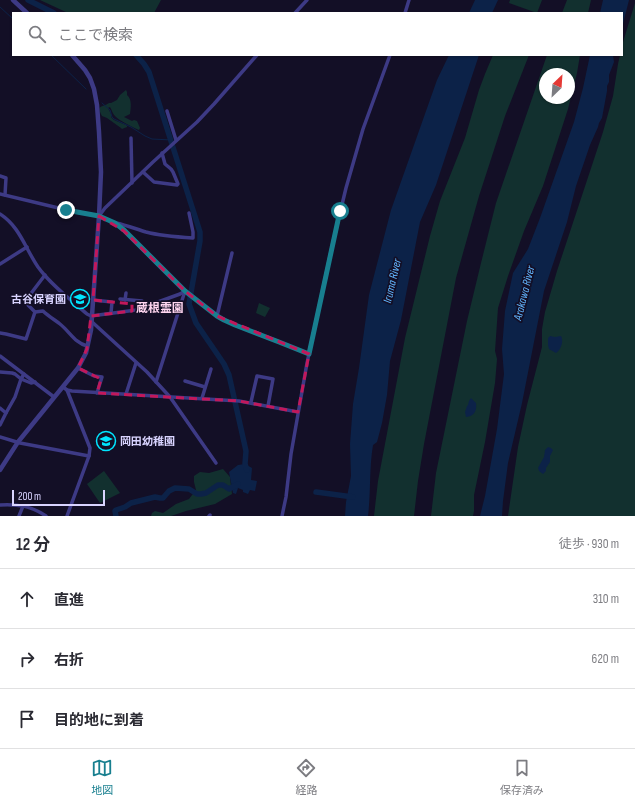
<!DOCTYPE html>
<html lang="ja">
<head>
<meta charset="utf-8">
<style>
	:root { --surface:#fff; --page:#f7f7f7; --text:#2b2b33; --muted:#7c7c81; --line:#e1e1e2; --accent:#187f8f }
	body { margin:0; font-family:"Sofia Sans Condensed","Noto Sans JP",sans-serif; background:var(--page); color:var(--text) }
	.compass { position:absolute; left:539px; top:68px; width:36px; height:36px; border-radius:50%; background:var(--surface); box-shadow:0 1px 3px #0004; rotate:25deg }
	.scale { position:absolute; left:12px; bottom:10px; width:93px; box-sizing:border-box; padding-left:4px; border:2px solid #d9d4ff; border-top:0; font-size:11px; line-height:14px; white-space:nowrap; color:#d9d4ff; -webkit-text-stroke:3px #130f26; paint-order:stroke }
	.stop { position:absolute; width:12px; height:12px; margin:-9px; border:3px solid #187f8f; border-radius:50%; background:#fff }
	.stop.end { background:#187f8f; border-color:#fff; box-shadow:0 1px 4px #0008 }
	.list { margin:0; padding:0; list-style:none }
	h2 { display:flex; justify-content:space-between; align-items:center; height:52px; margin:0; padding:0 16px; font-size:17px }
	h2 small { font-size:13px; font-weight:400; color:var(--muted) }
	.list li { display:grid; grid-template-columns:26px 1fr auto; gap:12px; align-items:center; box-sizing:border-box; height:60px; padding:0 16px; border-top:1px solid var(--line) }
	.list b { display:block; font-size:15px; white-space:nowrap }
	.list em { font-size:13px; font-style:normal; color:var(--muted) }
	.icon { flex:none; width:22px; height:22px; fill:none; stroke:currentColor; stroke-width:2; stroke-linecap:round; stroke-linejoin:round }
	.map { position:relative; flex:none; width:635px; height:516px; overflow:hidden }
	.search { position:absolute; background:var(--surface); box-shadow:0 1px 3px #0004; left:12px; right:12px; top:12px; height:44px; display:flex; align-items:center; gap:10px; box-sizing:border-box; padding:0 14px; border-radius:0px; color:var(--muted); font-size:15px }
	.sheet { height:232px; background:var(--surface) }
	nav { display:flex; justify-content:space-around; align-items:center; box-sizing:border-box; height:56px; border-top:1px solid var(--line); background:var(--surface); font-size:11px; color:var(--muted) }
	nav a { display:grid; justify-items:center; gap:2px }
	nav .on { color:var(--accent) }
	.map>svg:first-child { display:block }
	.green { fill:#12302f; fill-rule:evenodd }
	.water { fill:#0c2248 }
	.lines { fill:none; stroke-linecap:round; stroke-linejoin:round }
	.stream { stroke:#0c2248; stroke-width:1 }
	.river { stroke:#0c2248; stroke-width:5.5 }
	.minor { stroke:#3d3a85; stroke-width:3.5 }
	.tertiary { stroke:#3d3a85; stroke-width:4.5 }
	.route { stroke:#187f8f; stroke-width:5 }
	.marked { fill:none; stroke:#c2185b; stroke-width:3; stroke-dasharray:8 5; stroke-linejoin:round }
	.labels { text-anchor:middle; stroke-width:3.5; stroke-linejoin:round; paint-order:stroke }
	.poi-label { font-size:11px; font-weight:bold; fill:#d9d4ff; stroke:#130f26; text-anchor:end }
	.water-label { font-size:12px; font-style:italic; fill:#62b6ff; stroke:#130f26 }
	.neighbourhood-label { font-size:12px; font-weight:bold; fill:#ffd6f0; stroke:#130f26 }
</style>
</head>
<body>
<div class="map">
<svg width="635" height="516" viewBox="0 0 635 516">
	<rect width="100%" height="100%" fill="#130f26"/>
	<g class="green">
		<polygon points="40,0 161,0 154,13 68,13"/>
		<polygon points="510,0 542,0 537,13 509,3"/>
		<polygon points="567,0 591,0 588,13 562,13"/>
		<polygon points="635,3 635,516 508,516 518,447 527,405 542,347 542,329 545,312 557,271 603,132 613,96 618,64 620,55 622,55 622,47 623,42"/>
		<polygon points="493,55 529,55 505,116 479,196 456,278 424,444 418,481 414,516 374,516 378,481 405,338 430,236 440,201 465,138 479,90 485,74"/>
		<path d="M547 55H580L577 73 568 109 543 186 524 231 508 276 498 308 495 351 497 359 495 383 485 442 474 495V511L473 516H431L436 473 467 321 481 263 496 203ZM545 74H569V98H545Z"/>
		<path d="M126 90 127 92V95C132 99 131 107 130 114L124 117 132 121 134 120 137 121 140 128 139 130C132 127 120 121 115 116 112 113 112 110 110 107L108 108 111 114V117L114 120 126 125 127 126V127L122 129 121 128 107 118 102 116C96 104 102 108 109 103H111L117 100 120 95Z"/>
		<polygon points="259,303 270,308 265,317 256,313"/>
		<polygon points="223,469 230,477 232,494 215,504 186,511 171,516 151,516 152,513 155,511 163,513 176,504 189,499 196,490 194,482 194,476 200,472 209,473"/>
		<polygon points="104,471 120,493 100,503 87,484"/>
	</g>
	<g class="water">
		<polygon points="475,0 498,0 492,13 469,13"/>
		<polygon points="603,0 629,0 622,28 622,13 600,13"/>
		<path d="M449 55H479L436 185 420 222 401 320 390 361 387 395 382 423 377 442 373 445C369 469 371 492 368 516H345L346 502 351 476 350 444 353 404 359 368 369 295 391 210 437 80Z"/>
		<polygon points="590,55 613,55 614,62 609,75 609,82 607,86 607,91 602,118 599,123 598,127 590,145 576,186 567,222 544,291 522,403 508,463 503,501 502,516 480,516 485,496 497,429 504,374 502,349 505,311 513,273 528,249 540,218 574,122 583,88"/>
		<path d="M550 336 555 337 561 336C564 341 561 350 556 353L549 349 548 345V338Z"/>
		<path d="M471 398 476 403C477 410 475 416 466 417L465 412 467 406 468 405 469 401Z"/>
		<polygon points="548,447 551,448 553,450 550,456 550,462 546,468 546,471 543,474 539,471 538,468 544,457 545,450"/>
		<polygon points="245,464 252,468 251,480 257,481 255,491 250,490 248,494 243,492 243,490 238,488 236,494 233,493 229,472 238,465"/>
	</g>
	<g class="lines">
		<g class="stream">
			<polyline points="0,7 13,19"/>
			<polyline points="51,55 86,89"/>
			<polyline points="102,103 110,110 112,117 114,119 131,127 145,136 152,139 171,140"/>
		</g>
		<g class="river">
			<polyline points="28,0 54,13"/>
			<polyline points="136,55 144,64 149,72 200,232 200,241 189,304 196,323 224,364 229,375 246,451 245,464 247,470"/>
			<polyline points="316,492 353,497"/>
			<polyline points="116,516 115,511 116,510 125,507 131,503 155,497 160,498 163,498 169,491 175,488 189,489 197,494 201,494 206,493 218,485 223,485 229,489 238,484"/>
		</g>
		<g class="minor">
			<polyline points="295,13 307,0"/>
			<polyline points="405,13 409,0"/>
			<polyline points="167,111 176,140"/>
			<polyline points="131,138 132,183"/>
			<polyline points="143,172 154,182 177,185 178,184 173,172 171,169 165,164 162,153"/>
			<polyline points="0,176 6,178 5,195"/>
			<polyline points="0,194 71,211 99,216 115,223 124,231 185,291 217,316 235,325 279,342 309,354"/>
			<path d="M0 214C20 227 25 248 38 267 51 285 70 299 87 314L91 316 136 310 180 294 185 291"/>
			<polyline points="99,216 105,208 153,162 197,122 214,104 257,55"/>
			<path d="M116 223C126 225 136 229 146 232 161 236 177 237 193 238V232L189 213"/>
			<polyline points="0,264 27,247"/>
			<path d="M45 275 26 300V303L35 312 43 311C48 316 55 320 60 324 70 332 75 343 87 346"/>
			<polyline points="120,299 142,301 142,309 152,312"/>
			<polyline points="93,300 112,302 111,313"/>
			<polyline points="125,300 126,293"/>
			<polyline points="217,316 232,253"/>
			<polyline points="91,321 147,372 170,397 216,463"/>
			<polyline points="0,333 6,334 26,339 35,312"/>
			<polyline points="0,356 54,397"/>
			<polyline points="78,368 94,376 102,377 97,393"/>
			<polyline points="0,372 12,373 15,374 21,379 31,383 35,382"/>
			<polyline points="185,381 205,387"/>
			<polyline points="156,382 185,291"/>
			<polyline points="63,387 67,390 72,391 239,401 298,412"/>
			<polyline points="67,390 90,448 89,456 67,516"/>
			<polyline points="126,394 136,363"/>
			<polyline points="202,398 211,369"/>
			<polyline points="251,402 257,376 273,379 268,406"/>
			<polyline points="0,408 6,413 0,425"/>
			<polyline points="6,413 15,397 21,379 24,374"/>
			<polyline points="0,437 20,443 89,456"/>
			<path d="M0 505C18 504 31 506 46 516"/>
			<polyline points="19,516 23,506"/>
			<polyline points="209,516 210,515"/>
			<polyline points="282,516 286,497 291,454 307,363 333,242 346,188 363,129 390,55"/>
		</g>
		<g class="tertiary">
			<polyline points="13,0 27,13"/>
			<polyline points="0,470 18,442 78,368 86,353 91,330 99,216 101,172 99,132 97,105 94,89 90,78 85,70 72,55"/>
		</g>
	</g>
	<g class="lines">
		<polyline class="route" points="66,210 99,216 115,223 124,230 185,291 217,316 224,320 235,325 279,342 309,354 340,211"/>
	</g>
	<path class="marked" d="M99 216 124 231 185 291 217 316 309 354 298 412 239 401 97 393 101 379 78 368 87 349 91 316 132 311V304L93 300Z"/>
	<defs>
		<symbol id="school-ring" viewBox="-11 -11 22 22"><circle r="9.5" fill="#130f26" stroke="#00e5ff" stroke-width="1.5"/><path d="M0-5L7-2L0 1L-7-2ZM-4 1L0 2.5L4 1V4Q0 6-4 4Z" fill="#00e5ff"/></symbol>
	</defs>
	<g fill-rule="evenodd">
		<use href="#school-ring" x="69" y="288" width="22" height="22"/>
		<use href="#school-ring" x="95" y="430" width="22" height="22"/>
	</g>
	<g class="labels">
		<g class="poi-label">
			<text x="66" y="303">古谷保育園</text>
			<text x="120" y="445" text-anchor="start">岡田幼稚園</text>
		</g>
		<g class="water-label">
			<text transform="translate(392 281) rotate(-77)" y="4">Iruma River</text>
			<text transform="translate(524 293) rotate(-76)" y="4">Arakawa River</text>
		</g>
		<g class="neighbourhood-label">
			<text x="160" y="312">蔵根霊園</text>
		</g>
	</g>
</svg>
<svg class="compass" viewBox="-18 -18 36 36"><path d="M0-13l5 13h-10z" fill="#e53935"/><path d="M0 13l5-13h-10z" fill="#7c7c81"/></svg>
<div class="scale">200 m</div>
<div class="stop" style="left:340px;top:211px"></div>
<div class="stop end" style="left:66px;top:210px"></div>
<div class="search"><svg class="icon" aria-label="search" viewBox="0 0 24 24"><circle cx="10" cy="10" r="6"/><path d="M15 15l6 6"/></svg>ここで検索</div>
</div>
<section class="sheet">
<h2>12 分<small>徒歩 · 930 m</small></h2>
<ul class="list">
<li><svg class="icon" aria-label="ahead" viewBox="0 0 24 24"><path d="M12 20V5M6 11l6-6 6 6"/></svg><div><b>直進</b></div><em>310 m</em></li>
<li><svg class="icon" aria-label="right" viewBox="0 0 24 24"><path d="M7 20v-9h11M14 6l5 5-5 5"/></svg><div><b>右折</b></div><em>620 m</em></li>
<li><svg class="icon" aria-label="arrive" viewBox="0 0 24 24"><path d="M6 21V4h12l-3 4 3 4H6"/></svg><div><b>目的地に到着</b></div></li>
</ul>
</section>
<nav>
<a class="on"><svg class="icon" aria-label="map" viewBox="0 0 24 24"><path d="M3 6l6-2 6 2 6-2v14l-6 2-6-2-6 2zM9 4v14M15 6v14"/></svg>地図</a>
<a><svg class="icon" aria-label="directions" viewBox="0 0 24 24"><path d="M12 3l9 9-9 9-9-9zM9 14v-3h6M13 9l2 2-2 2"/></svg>経路</a>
<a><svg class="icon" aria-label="saved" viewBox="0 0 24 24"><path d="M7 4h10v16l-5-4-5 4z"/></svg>保存済み</a>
</nav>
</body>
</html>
